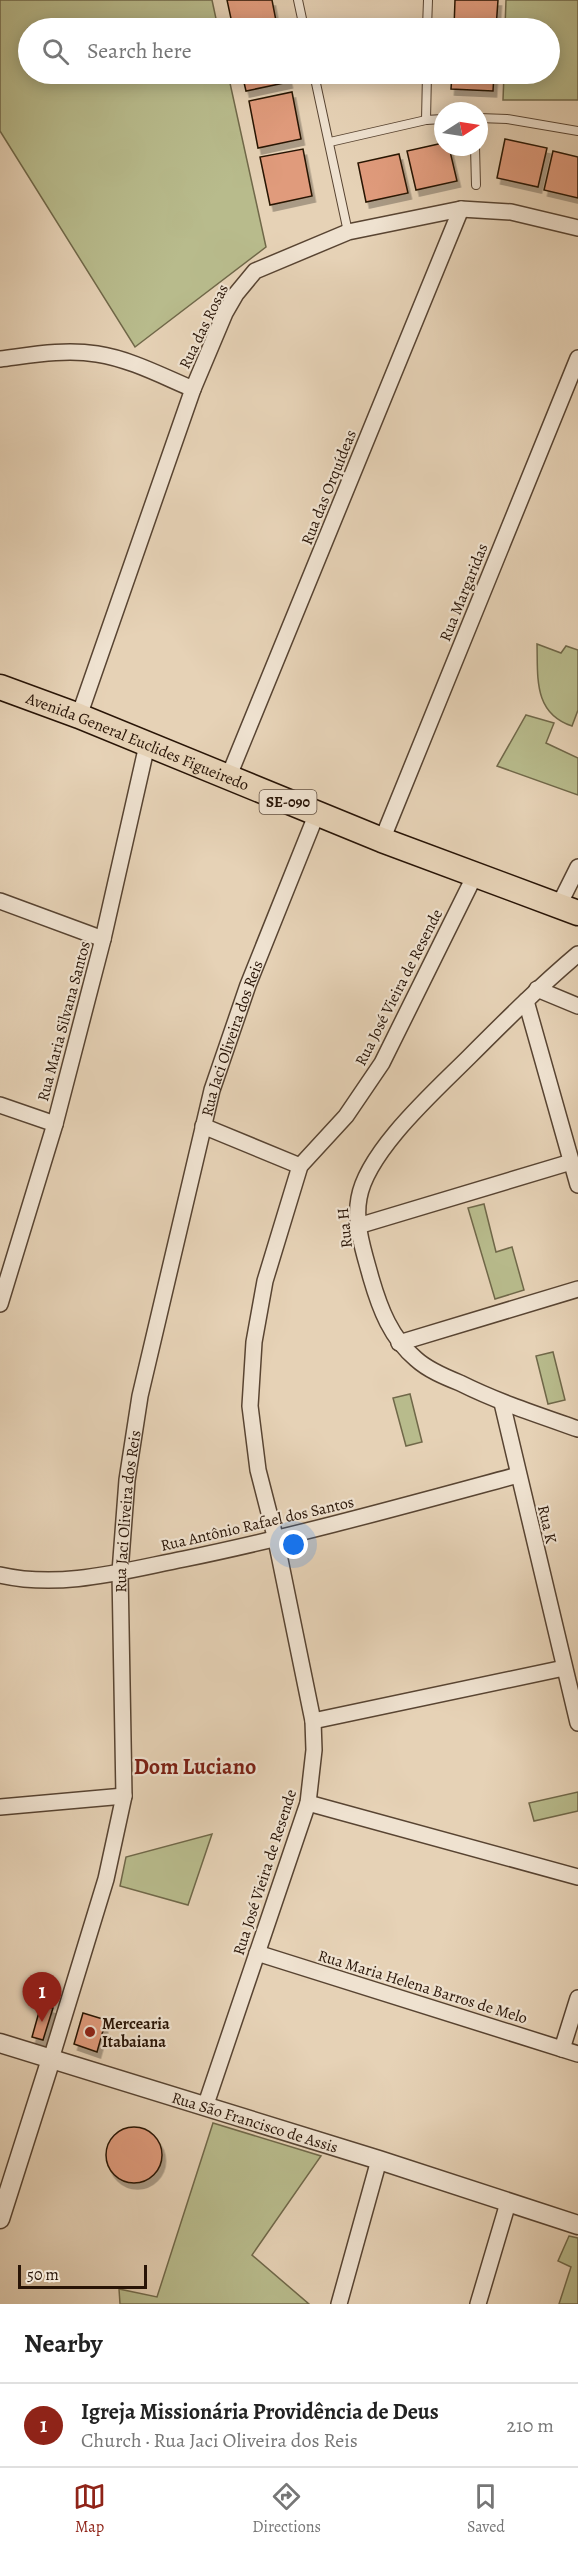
<!DOCTYPE html>
<html lang="en">
<head>
<meta charset="utf-8">
<style>
	:root { --surface:#fff; --page:#f2f2f2; --text:#222; --muted:#767676; --line:#e0e0e0; --accent:#8f2418 }
	body { margin:0; font-family:Alegreya,serif; background:var(--page); color:var(--text) }
	.compass { position:absolute; left:434px; top:102px; width:54px; height:54px; border-radius:50%; background:var(--surface); box-shadow:0 3px 15px #0003; rotate:78deg }
	.scale { position:absolute; left:18px; bottom:15px; width:129px; box-sizing:border-box; padding-left:6px; border:3px solid #281406; border-top:0; font-size:16px; line-height:21px; white-space:nowrap; color:#281406; -webkit-text-stroke:4px #efe2d0; paint-order:stroke }
	.you { position:absolute; left:294px; top:1545px; width:21px; height:21px; margin:-15px; border:4px solid #fff; border-radius:50%; background:#1a73e8; box-shadow:0 0 0 9px #1a73e833 }
	.badge { display:grid; place-items:center; width:39px; height:39px; border-radius:50%; background:var(--accent); color:#fff; font-size:20px; font-weight:700 }
	.pin { position:absolute; translate:-50% -50px; filter:drop-shadow(0 2px 3px #0008) }
	.pin::after { content:''; position:absolute; top:32px; width:21px; height:18px; background:inherit; clip-path:polygon(0 0,100% 0,50% 100%) }
	.list { margin:0; padding:0; list-style:none }
	h2 { display:flex; justify-content:space-between; align-items:center; height:78px; margin:0; padding:0 24px; font-size:26px }
	h2 small { font-size:20px; font-weight:400; color:var(--muted) }
	.list li { display:grid; grid-template-columns:39px 1fr auto; gap:18px; align-items:center; box-sizing:border-box; height:84px; padding:0 24px; border-top:2px solid var(--line) }
	.list b { display:block; font-size:22px; white-space:nowrap }
	.list p { margin:0; font-size:20px; white-space:nowrap; color:var(--muted) }
	.list em { font-size:20px; font-style:normal; color:var(--muted) }
	.icon { flex:none; width:33px; height:33px; fill:none; stroke:currentColor; stroke-width:2; stroke-linecap:round; stroke-linejoin:round }
	.map { position:relative; flex:none; width:578px; height:2304px; overflow:hidden }
	.search { position:absolute; background:var(--surface); box-shadow:0 3px 15px #0003; left:18px; right:18px; top:18px; height:66px; display:flex; align-items:center; gap:15px; box-sizing:border-box; padding:0 21px; border-radius:33px; color:var(--muted); font-size:22px }
	.sheet { height:162px; background:var(--surface) }
	nav { display:flex; justify-content:space-around; align-items:center; box-sizing:border-box; height:84px; border-top:2px solid var(--line); background:var(--surface); font-size:16px; color:var(--muted) }
	nav a { display:grid; justify-items:center; gap:3px }
	nav .on { color:var(--accent) }
	.map>svg:first-child { display:block }
	.green { fill:#b8bb8c; stroke:#706849; stroke-width:1.5 }
	.building { fill:#e09b7c; stroke:#281406; stroke-width:1.5; filter:url(#shadow) }
	.lines { fill:none; stroke-linecap:round; stroke-linejoin:round }
	.service-casing { stroke:#584432; stroke-width:10 }
	.minor-casing { stroke:#584432; stroke-width:18 }
	.tertiary-casing { stroke:#584432; stroke-width:21 }
	.primary-casing { stroke:#281406; stroke-width:27 }
	.service { stroke:#efe2d0; stroke-width:8 }
	.minor { stroke:#efe2d0; stroke-width:15 }
	.tertiary { stroke:#efe2d0; stroke-width:18 }
	.primary { stroke:#e6d2b6; stroke-width:24 }
	.poi-dot { fill:#8f2418; stroke:#efe2d0; stroke-width:2 }
	.labels { text-anchor:middle; stroke-width:4.5; stroke-linejoin:round; paint-order:stroke }
	.shield { fill:#efe2d0; stroke:#645243; stroke-width:1.5 }
	.shield-label { font-size:15px; font-weight:bold; fill:#281406 }
	.street-label { font-size:16px; fill:#281406; stroke:#efe2d0 }
	.poi-label { font-size:16px; font-weight:bold; fill:#281406; stroke:#efe2d0; text-anchor:start }
	.district-label { font-size:22px; font-weight:bold; fill:#7a1f14; stroke:#efe2d0 }
</style>
</head>
<body>
<div class="map">
<svg width="578" height="2304" viewBox="0 0 578 2304">
	<defs>
		<filter id="shadow"><feDropShadow dx="3.5" dy="6" stdDeviation="0" flood-color="#0004"/></filter>
	</defs>
	<rect width="100%" height="100%" fill="#e6d2b6"/>
	<filter id="stains"><feTurbulence type="fractalNoise" baseFrequency=".00333" numOctaves="4"/><feColorMatrix values="0 0 0 0 .2 0 0 0 0 .09 0 0 0 0 .02 0 0 0 .5 -.17"/></filter>
	<radialGradient id="worn" r=".72"><stop offset=".6" stop-color="#630" stop-opacity="0"/><stop offset="1" stop-color="#630" stop-opacity=".3"/></radialGradient>
	<g class="green">
		<polygon points="0,0 212,0 218,28 28,28 28,74 228,74 266,247 135,347 0,131"/>
		<polygon points="506,0 578,0 578,100 503,100 504,74 550,74 550,28 505,28"/>
		<path d="M537 644 561 653 566 646 578 650V710L572 726C533 713 538 677 537 644Z"/>
		<polygon points="526,715 554,723 546,743 578,758 578,795 497,766"/>
		<polygon points="484,1204 496,1252 512,1247 524,1290 495,1299 468,1208"/>
		<polygon points="553,1352 565,1400 548,1404 536,1356"/>
		<polygon points="410,1394 422,1442 406,1446 393,1398"/>
		<polygon points="578,1792 578,1811 534,1821 529,1803"/>
		<polygon points="212,1834 188,1905 120,1886 126,1857"/>
		<polygon points="213,2123 321,2156 252,2255 309,2304 120,2304 119,2289 157,2297"/>
		<polygon points="569,2236 578,2238 578,2304 559,2304 571,2267 558,2261"/>
	</g>
	<g class="building">
		<polygon points="227,0 272,0 277,26 233,28"/>
		<polygon points="455,0 498,0 496,28 454,28"/>
		<polygon points="242,74 287,74 289,82 246,91"/>
		<polygon points="452,74 494,74 493,91 451,89"/>
		<polygon points="292,92 301,139 258,148 249,101"/>
		<polygon points="505,139 547,148 538,187 497,178"/>
		<polygon points="443,143 443,147 449,147 457,181 416,190 407,151"/>
		<polygon points="303,149 312,196 270,205 260,157"/>
		<polygon points="553,151 578,157 578,198 544,190"/>
		<polygon points="399,154 408,193 366,202 358,163"/>
		<polygon points="41,2005 53,2008 43,2040 32,2037"/>
		<polygon points="83,2013 106,2020 97,2052 74,2044"/>
		<circle cx="134" cy="2155" r="28"/>
	</g>
	<g class="lines">
		<defs>
			<g id="service">
				<polyline points="298,0 304,28"/>
				<polyline points="427,28 428,0"/>
				<polyline points="314,74 348,232"/>
				<polyline points="479,118 507,119 578,131"/>
				<polyline points="426,120 427,74"/>
				<polyline points="330,142 426,120 443,119"/>
				<polyline points="475,147 476,185"/>
			</g>
			<g id="minor">
				<path d="M0 359C32 355 64 349 97 354 130 359 162 376 193 389"/>
				<polyline points="79,716 193,389 225,313 236,294 255,271 348,232 461,209 511,212 578,228"/>
				<polyline points="228,778 461,209"/>
				<polyline points="382,840 578,358"/>
				<polyline points="0,901 103,939"/>
				<polyline points="559,905 578,867"/>
				<path d="M578 954C540 986 505 1021 469 1057 436 1090 367 1151 359 1198 354 1224 364 1252 371 1278 380 1309 391 1338 416 1359 428 1370 445 1377 460 1383 498 1402 538 1415 578 1429"/>
				<polyline points="537,989 578,1006"/>
				<polyline points="526,1001 578,1185"/>
				<polyline points="0,1105 55,1124"/>
				<polyline points="203,1126 300,1166"/>
				<polyline points="358,1226 571,1162"/>
				<polyline points="0,1304 55,1124 103,939 147,745"/>
				<polyline points="399,1343 578,1289"/>
				<polyline points="502,1403 578,1723"/>
				<path d="M0 1575C62 1589 123 1571 184 1559 296 1536 407 1505 518 1475"/>
				<polyline points="313,1721 564,1668"/>
				<polyline points="308,1803 578,1877"/>
				<polyline points="0,1807 124,1796"/>
				<polyline points="257,1953 578,2054"/>
				<polyline points="562,2049 578,1998"/>
				<path id="s1" d="M51 2059 106 1879 124 1796 120 1572 127 1480 140 1396 212 1090 248 985 317 813"/>
				<polyline points="205,2107 308,1803 314,1750 313,1721 276,1540 258,1470 250,1406 254,1342 265,1281 300,1166 346,1116 382,1063 475,875"/>
				<polyline points="339,2304 379,2160"/>
				<polyline points="478,2304 508,2203"/>
			</g>
			<g id="tertiary">
				<path id="s2" d="M0 2043 379 2160 578 2225"/>
				<polyline points="0,2219 51,2059"/>
			</g>
			<g id="primary">
				<path id="s3" d="M0 687 79 716 382 840 578 913"/>
			</g>
		</defs>
		<use href="#service" class="service-casing"/>
		<use href="#minor" class="minor-casing"/>
		<use href="#tertiary" class="tertiary-casing"/>
		<use href="#primary" class="primary-casing"/>
		<use href="#service" class="service"/>
		<use href="#minor" class="minor"/>
		<use href="#tertiary" class="tertiary"/>
		<use href="#primary" class="primary"/>
	</g>
	<circle class="poi-dot" cx="90" cy="2032" r="6"/>
	<g class="labels">
		<rect class="shield" x="259.5" y="790" width="57" height="24" rx="4.5"/>
		<g class="shield-label">
			<text x="288" y="807">SE-090</text>
		</g>
		<g class="street-label">
			<text transform="translate(203 326) rotate(-64)" y="6">Rua das Rosas</text>
			<text transform="translate(328 487) rotate(-68)" y="6">Rua das Orquídeas</text>
			<text transform="translate(463 592) rotate(-68)" y="6">Rua Margaridas</text>
			<text dy="6" stroke="none"><textPath href="#s3" startOffset="148">Avenida General Euclides Figueiredo</textPath></text>
			<text transform="translate(398 987) rotate(-63)" y="6">Rua José Vieira de Resende</text>
			<text transform="translate(63 1021) rotate(-75)" y="6">Rua Maria Silvana Santos</text>
			<text dy="6" stroke="none"><textPath href="#s1" startOffset="1044">Rua Jaci Oliveira dos Reis</textPath></text>
			<text transform="translate(344 1228) rotate(-96)" y="6">Rua H</text>
			<text dy="6" stroke="none"><textPath href="#s1" startOffset="558">Rua Jaci Oliveira dos Reis</textPath></text>
			<text transform="translate(257 1523) rotate(-13)" y="6">Rua Antônio Rafael dos Santos</text>
			<text transform="translate(548 1524) rotate(77)" y="6">Rua K</text>
			<text transform="translate(264 1872) rotate(-72)" y="6">Rua José Vieira de Resende</text>
			<text transform="translate(423 1986) rotate(17)" y="6">Rua Maria Helena Barros de Melo</text>
			<text dy="6" stroke="none"><textPath href="#s2" startOffset="267">Rua São Francisco de Assis</textPath></text>
		</g>
		<g class="poi-label">
			<text x="102" y="2029">Mercearia<tspan x="102" dy="18">Itabaiana</tspan></text>
		</g>
		<g class="district-label">
			<text x="195" y="1774">Dom Luciano</text>
		</g>
	</g>
	<rect width="100%" height="100%" filter="url(#stains)"/>
	<rect width="100%" height="100%" fill="url(#worn)"/>
</svg>
<svg class="compass" viewBox="-18 -18 36 36"><path d="M0-13l5 13h-10z" fill="#e53935"/><path d="M0 13l5-13h-10z" fill="#767676"/></svg>
<div class="scale">50 m</div>
<div class="you"></div>
<div class="pin badge" style="left:42px;top:2022px">1</div>
<div class="search"><svg class="icon" aria-label="search" viewBox="0 0 24 24"><circle cx="10" cy="10" r="6"/><path d="M15 15l6 6"/></svg>Search here</div>
</div>
<section class="sheet">
<h2>Nearby<small></small></h2>
<ul class="list">
<li><span class="badge">1</span><div><b>Igreja Missionária Providência de Deus</b><p>Church · Rua Jaci Oliveira dos Reis</p></div><em>210 m</em></li>
</ul>
</section>
<nav>
<a class="on"><svg class="icon" aria-label="map" viewBox="0 0 24 24"><path d="M3 6l6-2 6 2 6-2v14l-6 2-6-2-6 2zM9 4v14M15 6v14"/></svg>Map</a>
<a><svg class="icon" aria-label="directions" viewBox="0 0 24 24"><path d="M12 3l9 9-9 9-9-9zM9 14v-3h6M13 9l2 2-2 2"/></svg>Directions</a>
<a><svg class="icon" aria-label="saved" viewBox="0 0 24 24"><path d="M7 4h10v16l-5-4-5 4z"/></svg>Saved</a>
</nav>
</body>
</html>
